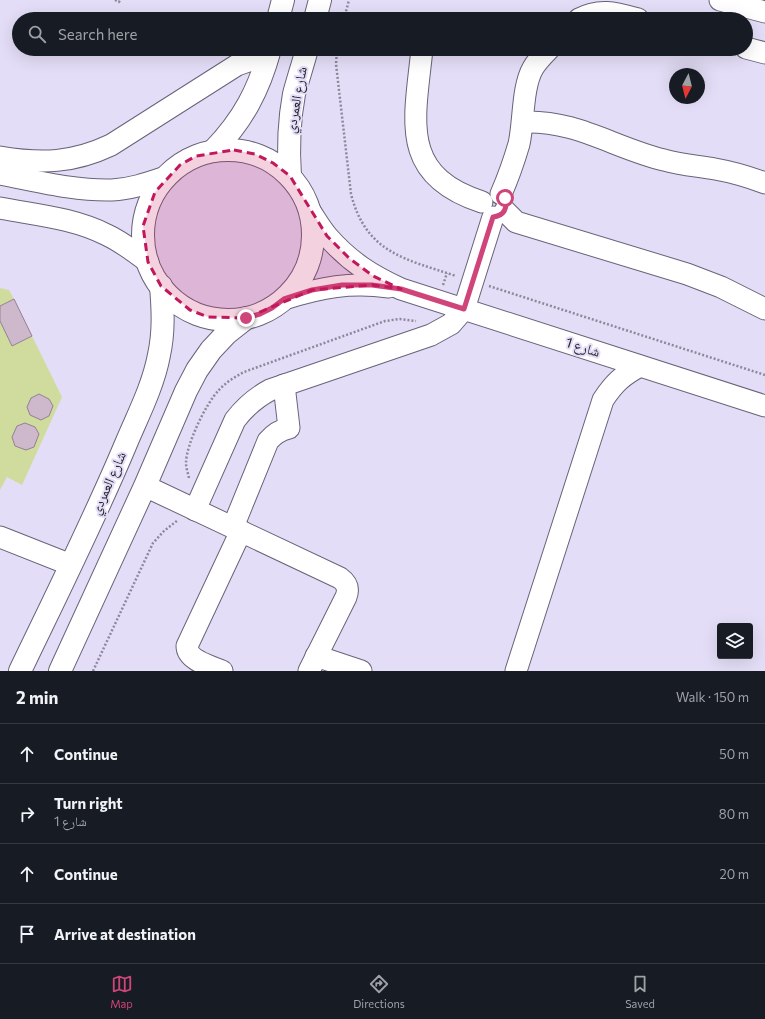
<!DOCTYPE html>
<html lang="en">
<head>
<meta charset="utf-8">
<style>
	:root { --surface:#171b24; --page:#242831; --text:#f1f3f6; --muted:#9ea1a6; --line:#363941; --accent:#d04579 }
	body { margin:0; font-family:Commissioner,"Noto Naskh Arabic",sans-serif; background:var(--page); color:var(--text) }
	.controls { position:absolute; right:12px; bottom:12px; display:grid; overflow:hidden; border-radius:4px; box-shadow:0 4px 16px #0002 }
	.controls button { width:36px; height:36px; display:grid; place-items:center; padding:0; border:0; border-bottom:1px solid var(--line); background:var(--surface); color:var(--text); font:20px sans-serif }
	.compass { position:absolute; left:669px; top:68px; width:36px; height:36px; border-radius:50%; background:var(--surface); box-shadow:0 4px 16px #0002; rotate:187deg }
	.stop { position:absolute; width:12px; height:12px; margin:-9px; border:3px solid #d04579; border-radius:50%; background:#fff }
	.stop.end { background:#d04579; border-color:#fff; box-shadow:0 1px 4px #0008 }
	.list { margin:0; padding:0; list-style:none }
	h2 { display:flex; justify-content:space-between; align-items:center; height:52px; margin:0; padding:0 16px; font-size:17px }
	h2 small { font-size:13px; font-weight:400; color:var(--muted) }
	.list li { display:grid; grid-template-columns:26px 1fr auto; gap:12px; align-items:center; box-sizing:border-box; height:60px; padding:0 16px; border-top:1px solid var(--line) }
	.list b { display:block; font-size:15px; white-space:nowrap }
	.list p { margin:0; font-size:13px; white-space:nowrap; color:var(--muted) }
	.list em { font-size:13px; font-style:normal; color:var(--muted) }
	.icon { flex:none; width:22px; height:22px; fill:none; stroke:currentColor; stroke-width:2; stroke-linecap:round; stroke-linejoin:round }
	.map { position:relative; flex:none; width:765px; height:671px; overflow:hidden }
	.search { position:absolute; background:var(--surface); box-shadow:0 4px 16px #0002; left:12px; right:12px; top:12px; height:44px; display:flex; align-items:center; gap:10px; box-sizing:border-box; padding:0 14px; border-radius:22px; color:var(--muted); font-size:15px }
	.sheet { height:292px; background:var(--surface) }
	nav { display:flex; justify-content:space-around; align-items:center; box-sizing:border-box; height:56px; border-top:1px solid var(--line); background:var(--surface); font-size:11px; color:var(--muted) }
	nav a { display:grid; justify-items:center; gap:2px }
	nav .on { color:var(--accent) }
	.map>svg:first-child { display:block }
	.green { fill:#cfdc9e }
	.building { fill:#ceb8cb; stroke:#958092 }
	.lines { fill:none; stroke-linecap:round; stroke-linejoin:round }
	.minor-casing { stroke:#696379; stroke-width:23 }
	.major-casing { stroke:#696379; stroke-width:24 }
	.path { stroke:#8d889a; stroke-width:2.5; stroke-dasharray:2 2; stroke-linecap:butt }
	.minor { stroke:#fff; stroke-width:21 }
	.major { stroke:#fff; stroke-width:22 }
	.route { stroke:#d04579; stroke-width:5 }
	.marked { fill:#c2185b; fill-opacity:0.2; stroke:#c2185b; stroke-width:3; stroke-dasharray:8 5; stroke-linejoin:round }
	.labels { text-anchor:middle; stroke-width:4; stroke-linejoin:round; paint-order:stroke }
	.street-label { font-size:14px; fill:#28262f; stroke:#e4ddf7 }
</style>
</head>
<body>
<div class="map">
<svg width="765" height="671" viewBox="0 0 765 671">
	<rect width="100%" height="100%" fill="#e4ddf7"/>
	<g class="green">
		<polygon points="0,288 9,290 14,299 0,306"/>
		<polygon points="0,321 12,346 32,336 62,397 22,485 7,477 0,490"/>
	</g>
	<g class="building">
		<polygon points="14,299 32,336 12,346 0,321 0,306"/>
		<polygon points="39,394 49,399 53,406 49,416 41,420 30,415 27,407 31,398"/>
		<polygon points="25,423 35,427 39,434 34,447 26,450 15,446 12,437 17,426"/>
	</g>
	<g class="lines">
		<defs>
			<g id="minor">
				<polyline points="720,0 765,12"/>
				<path d="M579 19C600 8 616 13 638 19"/>
				<polyline points="746,48 765,53"/>
				<path d="M422 49C415 119 398 175 482 202"/>
				<path d="M523 122C577 120 614 148 664 160 681 165 698 166 715 169 732 172 749 177 765 183"/>
				<path d="M0 157C42 164 73 163 111 145L237 65 257 58 268 57"/>
				<path d="M0 174C37 181 74 191 112 190 131 189 148 183 166 177"/>
				<path d="M501 194C508 178 514 161 519 144 524 122 522 87 533 68 537 61 543 55 549 49"/>
				<path d="M0 208C36 215 74 218 107 235 122 242 135 252 148 262"/>
				<path d="M310 211C316 220 321 229 328 237 350 262 371 275 401 289L765 406"/>
				<polyline points="505,211 516,222 687,274 721,287 765,309"/>
				<path d="M284 299C322 287 350 282 389 287"/>
				<path d="M145 486 340 578C347 583 349 589 346 597L309 671"/>
				<path d="M195 510 235 420C245 407 255 398 270 390L431 335 451 324 464 309 493 217"/>
				<path d="M233 527 268 441C274 434 280 430 289 428L284 385"/>
				<polyline points="0,537 71,565"/>
				<polyline points="316,656 361,671"/>
				<path d="M222 671C210 666 187 660 187 646L241 531"/>
				<path d="M516 671 603 400C614 383 623 375 640 366"/>
			</g>
			<g id="major">
				<polyline points="278,19 283,0"/>
				<polyline points="315,19 320,0"/>
				<circle cx="228" cy="235" r="85"/>
				<path d="M213 151C243 120 259 90 270 49"/>
				<path d="M290 176C288 148 289 121 294 94 298 79 303 64 307 49"/>
				<path d="M20 671C56 596 93 522 125 446 137 417 153 387 159 355 164 332 163 310 161 286"/>
				<polyline points="60,671 145,486 186,391 197,370 211,350 227,333 246,318"/>
			</g>
		</defs>
		<use href="#minor" class="minor-casing"/>
		<use href="#major" class="major-casing"/>
		<g class="path">
			<polyline points="115,0 119,2 120,0"/>
			<polyline points="344,19 349,0"/>
			<path d="M337 49 336 64 351 194C366 253 405 259 456 276"/>
			<polyline points="443,285 447,273"/>
			<polyline points="489,286 765,375"/>
			<path d="M189 478C188 473 186 468 186 463 186 445 206 403 219 390 226 382 235 377 244 372L385 321 400 319 416 321"/>
			<polyline points="93,671 153,543 164,531 178,520"/>
		</g>
		<use href="#minor" class="minor"/>
		<use href="#major" class="major"/>
	</g>
	<g class="lines">
		<path class="route" d="M246 318 260 314 272 308 284 299 312 290 342 285H372L401 289 464 309 493 217C504 216 508 208 505 198"/>
	</g>
	<path class="marked" d="M234 150 255 154 273 163 290 176 327 236 349 258 373 276 401 289 372 285 312 290 246 318 208 317 190 310 161 286 148 262 143 226 155 192 180 165 196 156Z"/>
	<g class="labels">
		<g class="street-label">
			<text transform="translate(296 100) rotate(-80)" y="5">شارع العمردي</text>
			<text transform="translate(583 347) rotate(18)" y="5">شارع 1</text>
			<text transform="translate(108 483) rotate(-66)" y="5">شارع العمردي</text>
		</g>
	</g>
</svg>
<div class="controls">
<button><svg class="icon" aria-label="layers" viewBox="0 0 24 24"><path d="M12 4l9 5-9 5-9-5zM3 14l9 5 9-5"/></svg></button>
</div>
<svg class="compass" viewBox="-18 -18 36 36"><path d="M0-13l5 13h-10z" fill="#e53935"/><path d="M0 13l5-13h-10z" fill="#9ea1a6"/></svg>
<div class="stop" style="left:505px;top:198px"></div>
<div class="stop end" style="left:246px;top:318px"></div>
<div class="search"><svg class="icon" aria-label="search" viewBox="0 0 24 24"><circle cx="10" cy="10" r="6"/><path d="M15 15l6 6"/></svg>Search here</div>
</div>
<section class="sheet">
<h2>2 min<small>Walk · 150 m</small></h2>
<ul class="list">
<li><svg class="icon" aria-label="ahead" viewBox="0 0 24 24"><path d="M12 20V5M6 11l6-6 6 6"/></svg><div><b>Continue</b></div><em>50 m</em></li>
<li><svg class="icon" aria-label="right" viewBox="0 0 24 24"><path d="M7 20v-9h11M14 6l5 5-5 5"/></svg><div><b>Turn right</b><p>شارع 1</p></div><em>80 m</em></li>
<li><svg class="icon" aria-label="ahead" viewBox="0 0 24 24"><path d="M12 20V5M6 11l6-6 6 6"/></svg><div><b>Continue</b></div><em>20 m</em></li>
<li><svg class="icon" aria-label="arrive" viewBox="0 0 24 24"><path d="M6 21V4h12l-3 4 3 4H6"/></svg><div><b>Arrive at destination</b></div></li>
</ul>
</section>
<nav>
<a class="on"><svg class="icon" aria-label="map" viewBox="0 0 24 24"><path d="M3 6l6-2 6 2 6-2v14l-6 2-6-2-6 2zM9 4v14M15 6v14"/></svg>Map</a>
<a><svg class="icon" aria-label="directions" viewBox="0 0 24 24"><path d="M12 3l9 9-9 9-9-9zM9 14v-3h6M13 9l2 2-2 2"/></svg>Directions</a>
<a><svg class="icon" aria-label="saved" viewBox="0 0 24 24"><path d="M7 4h10v16l-5-4-5 4z"/></svg>Saved</a>
</nav>
</body>
</html>
